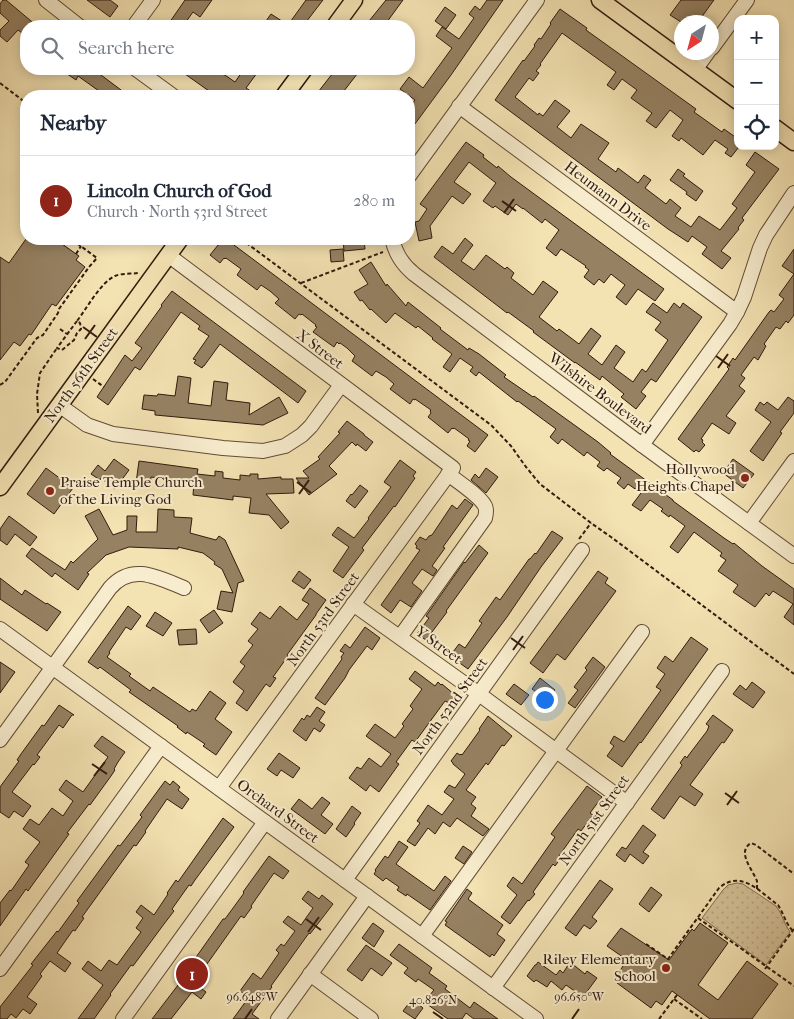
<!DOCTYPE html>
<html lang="en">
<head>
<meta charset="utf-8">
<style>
	:root { --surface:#fff; --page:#f6f6f7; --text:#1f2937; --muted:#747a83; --line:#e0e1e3; --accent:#8f2418 }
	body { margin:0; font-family:"IM FELL French Canon",serif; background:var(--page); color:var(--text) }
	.controls { position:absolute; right:15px; top:15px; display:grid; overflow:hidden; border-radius:10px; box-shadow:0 2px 12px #0003 }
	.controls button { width:45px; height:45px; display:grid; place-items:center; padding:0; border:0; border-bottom:1px solid var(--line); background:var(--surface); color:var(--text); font:25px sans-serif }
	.compass { position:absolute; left:674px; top:15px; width:45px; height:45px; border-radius:50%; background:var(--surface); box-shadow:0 2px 12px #0003; rotate:216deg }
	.you { position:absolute; left:544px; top:699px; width:18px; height:18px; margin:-12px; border:4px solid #fff; border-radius:50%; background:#1a73e8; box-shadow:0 0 0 8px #1a73e833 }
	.badge { display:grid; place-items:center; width:32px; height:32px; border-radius:50%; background:var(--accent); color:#fff; font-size:16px; font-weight:700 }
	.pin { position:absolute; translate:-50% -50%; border:2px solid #fff; box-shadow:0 1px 5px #0006 }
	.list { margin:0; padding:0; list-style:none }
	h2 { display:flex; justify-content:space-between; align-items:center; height:65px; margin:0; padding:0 20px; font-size:21px }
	h2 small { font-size:16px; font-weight:400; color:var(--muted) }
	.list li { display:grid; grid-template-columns:32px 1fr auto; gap:15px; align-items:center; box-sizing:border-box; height:90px; padding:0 20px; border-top:1px solid var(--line) }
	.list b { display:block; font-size:19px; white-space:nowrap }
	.list p { margin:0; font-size:16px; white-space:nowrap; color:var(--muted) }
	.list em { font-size:16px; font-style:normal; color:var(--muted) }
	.icon { flex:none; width:28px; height:28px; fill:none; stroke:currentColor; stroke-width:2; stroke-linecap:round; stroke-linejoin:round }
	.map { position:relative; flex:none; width:794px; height:1019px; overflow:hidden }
	.search { position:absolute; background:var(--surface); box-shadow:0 2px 12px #0003; left:20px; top:20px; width:395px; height:55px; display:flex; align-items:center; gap:12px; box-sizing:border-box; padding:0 18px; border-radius:20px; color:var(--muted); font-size:19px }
	.panel { position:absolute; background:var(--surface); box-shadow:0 2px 12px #0003; left:20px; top:90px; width:395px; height:155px; border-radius:20px }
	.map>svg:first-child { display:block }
	.park { fill:url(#park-dots); stroke:#826d52 }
	.building { fill:#968263; stroke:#321a0d }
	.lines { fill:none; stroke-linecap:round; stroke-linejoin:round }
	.minor-casing { stroke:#624c36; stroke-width:16 }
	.major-casing { stroke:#321a0d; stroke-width:19 }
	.path { stroke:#321a0d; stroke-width:2; stroke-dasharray:4 2.5; stroke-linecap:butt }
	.minor { stroke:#f7eccd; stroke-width:14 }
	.major { stroke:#f3e2b2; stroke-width:16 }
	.ticks { fill:none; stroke:#321a0d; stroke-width:2 }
	.poi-dot { fill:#8f2418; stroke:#f7eccd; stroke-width:2 }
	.labels { text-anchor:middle; stroke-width:4; stroke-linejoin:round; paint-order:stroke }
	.street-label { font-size:15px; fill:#321a0d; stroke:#f7eccd }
	.poi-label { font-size:15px; fill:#321a0d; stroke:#f7eccd; text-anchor:end }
	.ticks-label { font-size:12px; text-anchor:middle; fill:#321a0d; stroke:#f7eccd; stroke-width:4; stroke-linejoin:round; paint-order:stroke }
</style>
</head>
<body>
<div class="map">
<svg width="794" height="1019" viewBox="0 0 794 1019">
	<defs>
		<pattern id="park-dots" width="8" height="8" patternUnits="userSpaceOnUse" patternTransform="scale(1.25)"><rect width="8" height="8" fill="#d2c096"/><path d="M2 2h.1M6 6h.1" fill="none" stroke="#b5a480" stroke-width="1.8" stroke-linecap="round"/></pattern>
	</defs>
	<rect width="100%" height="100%" fill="#f3e2b2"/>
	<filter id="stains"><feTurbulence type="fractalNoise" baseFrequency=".004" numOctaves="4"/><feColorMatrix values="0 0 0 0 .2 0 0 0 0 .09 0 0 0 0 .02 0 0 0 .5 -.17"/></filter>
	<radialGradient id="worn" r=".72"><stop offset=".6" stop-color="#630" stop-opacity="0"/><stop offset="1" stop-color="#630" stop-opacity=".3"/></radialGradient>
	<path class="park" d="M737 883 743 884 776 906C782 913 784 924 790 932L766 965 702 918 723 890 728 885Z"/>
	<g class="building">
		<polygon points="3,0 6,0 37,26 26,26 26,36 18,30 7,42 0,36 0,30 9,21 0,13 0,4"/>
		<polygon points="87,0 110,0 118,6 110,17"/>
		<polygon points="185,0 212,0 200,17 193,12 183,26 167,26"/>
		<polygon points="306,0 323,0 303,26 273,26 266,21 271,14 288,25"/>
		<polygon points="386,0 403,0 384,26 365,26"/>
		<polygon points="487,0 503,0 451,75 409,132 409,108 415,100 400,89 409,77 423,88 452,48 436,36 442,27 459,39 474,18 469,14 475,6 480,10"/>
		<polygon points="681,0 714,0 698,22 681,22 670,15"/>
		<polygon points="445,7 456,15 446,29 435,21"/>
		<polygon points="560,9 587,28 586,30 696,109 694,112 722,132 724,129 738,139 738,148 731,157 725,153 728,149 715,140 703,155 681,138 679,141 672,136 683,120 670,110 656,128 646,121 652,113 631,98 637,90 622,79 614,90 607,85 616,72 562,33 540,64 541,65 536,71 539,73 533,81 529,78 515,97 538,115 539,113 543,116 555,100 570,111 557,127 571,138 581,124 609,143 598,159 616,172 618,168 638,183 644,175 651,180 645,188 666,204 670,199 681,208 675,216 691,227 699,216 720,230 737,208 732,204 755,172 746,165 755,152 779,169 742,218 744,220 740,225 738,228 739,229 721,251 731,258 722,269 702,254 707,247 692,236 688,242 668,229 495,100 523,60 524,61 535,46 534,45 539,38 541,39 551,24 550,23"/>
		<polygon points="60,69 100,69 97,72 129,96 106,96 78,76 76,80"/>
		<polygon points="178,69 216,69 235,82 244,69 260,69 246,88 258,96 216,96"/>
		<polygon points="336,69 361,69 340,96 315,96"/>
		<polygon points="466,142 484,155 483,157 497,168 498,166 511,177 664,289 655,301 638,289 626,305 616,297 625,285 611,274 604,283 599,279 594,285 584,277 589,270 585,267 586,266 561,249 556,256 546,248 559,230 545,219 542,223 523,208 523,209 516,204 508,215 495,206 493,208 483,201 496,183 469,162 454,182 471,194 463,204 452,196 430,226 432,238 419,241 415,222 419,221 427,209 420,204 457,154"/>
		<polygon points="678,169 685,174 683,176 703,191 696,201 686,194 687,192 670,180"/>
		<polygon points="465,238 473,245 461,261 474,270 486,255 505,269 507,267 514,273 511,278 533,295 543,281 558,292 539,317 557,331 559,329 579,344 591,328 601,336 588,354 602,365 616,345 625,352 614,368 633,382 642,369 646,372 668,340 655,330 661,322 646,312 653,303 667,313 674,303 680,308 683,303 702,317 656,382 651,379 641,392 646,396 636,409 621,397 624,394 602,376 600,380 575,362 575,363 533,332 534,331 508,312 507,313 434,257 442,246 453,254"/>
		<polygon points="26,239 55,239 79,256 76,260 85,267 56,306 52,304 31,335 29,334 20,346 14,342 0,360 0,257 9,263"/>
		<polygon points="223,239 226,239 488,435 475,452 467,446 470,441 468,440 469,439 461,433 454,428 453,429 452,428 448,433 428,417 431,413 430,411 431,410 415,399 415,400 413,399 410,404 390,389 394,384 386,377 376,371 372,376 352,361 355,356 347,348 340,343 339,344 337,342 334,347 313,332 317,327 315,326 316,325 302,314 301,315 299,314 295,319 275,303 279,299 270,291 261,285 257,290 237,275 241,269 226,258 225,259 224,258 220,263 210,255"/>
		<polygon points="343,239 364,239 365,249 344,251"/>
		<polygon points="343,249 344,261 331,262 330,250"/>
		<polygon points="794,249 794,315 788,323 786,321 780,329 776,327 764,344 766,346 758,360 754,357 741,375 745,378 739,386 745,391 726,416 736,423 729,434 712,423 701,439 703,440 702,442 705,445 699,452 696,450 694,452 678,439 729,369 727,367 733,358 735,360 769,312 771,310 774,312 784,299 779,295 794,274 782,266"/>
		<polygon points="371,262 386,286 387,284 406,306 408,302 441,328 440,329 468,350 469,348 479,354 506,375 504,377 533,397 534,396 598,442 611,453 610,454 673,500 673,501 724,538 733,544 734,543 762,566 794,589 794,625 784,617 793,604 773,591 769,596 766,593 755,607 733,592 738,585 718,571 726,560 720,556 722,553 694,532 678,553 670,547 685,526 670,515 669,517 661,511 663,509 650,500 641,511 632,505 641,493 628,484 624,489 617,483 621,478 607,468 604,471 597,466 600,462 587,452 584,456 562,439 558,444 550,437 556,429 518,401 517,402 479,372 476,376 470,371 473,367 460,358 450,372 443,367 452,354 432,339 433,338 418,326 416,328 395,313 386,323 371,309 370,310 362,300 360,301 354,292 368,284 359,270"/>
		<polygon points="172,291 306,391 298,403 220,344 204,366 203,366 202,368 194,363 196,360 193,359 209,336 198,329 200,326 181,312 140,370 135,367 108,405 97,397 125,355 132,361 142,348 135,343 162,306 161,305"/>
		<polygon points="178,376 191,378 188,403 211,406 214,381 228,383 226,400 250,403 249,415 279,397 288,413 263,425 155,415 155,411 142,409 144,395 157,396 158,394 175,396"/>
		<polygon points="788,397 794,401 794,413 780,432 782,433 763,461 750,451 771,422 755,410 760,402 764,405 767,402 778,410"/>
		<polygon points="347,421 364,434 364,435 373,442 366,451 357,444 356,446 352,442 329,466 337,474 309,495 296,478 309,478 303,471 320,459 318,457 340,433 338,432"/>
		<polygon points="114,459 129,470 115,489 101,478 100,480 91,474 98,465 105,471"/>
		<polygon points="733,459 754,474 743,488 723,473"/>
		<polygon points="400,460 416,472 413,476 415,478 395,507 394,506 362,548 364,550 343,578 333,571 349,547 332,535 338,527 354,538 369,519 368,518 391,487 384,482"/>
		<polygon points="139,461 198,469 197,474 215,476 215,471 223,472 223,478 240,480 240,475 250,476 250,474 258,474 258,479 281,477 281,479 293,479 294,493 266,494 289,522 281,529 269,515 249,513 251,498 233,496 233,500 193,495 194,483 151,477 150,485 136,483"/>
		<polygon points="46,468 73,488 54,514 27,494"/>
		<polygon points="486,468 498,477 486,493 471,480 475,474 479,478"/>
		<polygon points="360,485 368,491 355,508 346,501 351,494 352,495"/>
		<polygon points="465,499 473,505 443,547 445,548 432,566 437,570 433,576 422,569 412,583 422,591 411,607 400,600 391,613 381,605 420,550 416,548 417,546 415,544 420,537 426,540 429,536 432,535 452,505 457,509"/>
		<polygon points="99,509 113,535 127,530 127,516 137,516 136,532 157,532 158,509 174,510 174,517 192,518 190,533 216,540 219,536 225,540 244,581 238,583 232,612 217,609 221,591 233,593 222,569 214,564 215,562 203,553 178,547 178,549 129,547 106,555 87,573 89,574 78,590 55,573 52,577 26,556 32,548 65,570 71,561 73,563 98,539 85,516"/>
		<polygon points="9,516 37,537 30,546 15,534 7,545 0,540 0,529"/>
		<polygon points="552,531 563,538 541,567 507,617 468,669 450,656 459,644 465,648 482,623 479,621 496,597 500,600 529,559 530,559 535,553 536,554"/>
		<polygon points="479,545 488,553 446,611 447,612 426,640 417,634 429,618 426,616 464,562 465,563"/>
		<polygon points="299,571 311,580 304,589 292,581"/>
		<polygon points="598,571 608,578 605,583 616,591 565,660 557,654 543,673 530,663"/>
		<polygon points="0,578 22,595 25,590 46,604 47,603 61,612 47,631 0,599"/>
		<polygon points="310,588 326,600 316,614 316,615 287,655 288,656 273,677 276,678 270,687 266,684 247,711 236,703 244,691 233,682 245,666 240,662 253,645 248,641 258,629 251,624 260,612 270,619 280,606 297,620 309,604 302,600"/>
		<polygon points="128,606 141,616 131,630 126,627 109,652 110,653 107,657 131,674 129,676 150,691 153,687 190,712 192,709 196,711 210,691 226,703 215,719 232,732 216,755 203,746 205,744 187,732 186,734 177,727 178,726 129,692 131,690 100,667 98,669 88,662"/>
		<polygon points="214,610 223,623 209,633 200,620"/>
		<polygon points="155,612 172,623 163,636 146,626"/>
		<polygon points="365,627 380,638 372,650 367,646 349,670 345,678 325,705 315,698 342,659 341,657 344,653 340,651 345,644 350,648"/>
		<polygon points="196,629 197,644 179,645 177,630"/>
		<polygon points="691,637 708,649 641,743 640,742 622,767 607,756 614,746 610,743 614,736 624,742 661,690 656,687 665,674 657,668 665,656 673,662"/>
		<polygon points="593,657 605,667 575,708 568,703 578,690 574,687 587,670 585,668"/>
		<polygon points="0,662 15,672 0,693"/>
		<polygon points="415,671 435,686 438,682 441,685 442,684 455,695 449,703 445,701 415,742 412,740 396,762 399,764 379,792 370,785 366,791 349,778 357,767 361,769 369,758 381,767 391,754 366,736 375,724 395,738 404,726 402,724 413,709 410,706 422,689 409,679"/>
		<polygon points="540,678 555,690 547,700 532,689"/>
		<polygon points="752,682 765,692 753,708 733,694 740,685 746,690"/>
		<polygon points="514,684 529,695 521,705 506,694"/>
		<polygon points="59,705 74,715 72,715 63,728 59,725 37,755 40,757 34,765 33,764 12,792 31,806 23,817 14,811 9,818 0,812 0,787 19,761 17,760 21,754 42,725 44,726"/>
		<polygon points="317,707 325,712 319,721 325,725 320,732 314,728 306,741 293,731 302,718 304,720 307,715 310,717"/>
		<polygon points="713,715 733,730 724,743 722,742 690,785 703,794 695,806 680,796 664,819 651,809 681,767 682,765 680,763 685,756 687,758 688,756 707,731 709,726 706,724"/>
		<polygon points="488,716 512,736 504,746 502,745 488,765 486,763 466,790 476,797 471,804 476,808 471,816 489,829 483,836 457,818 450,827 443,822 435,834 428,828 415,846 407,841 420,823 417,821 428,805 442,815 454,799 444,792 449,785 455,788 465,774 453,764 453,763 451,761 457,753 460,755 461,754 462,755 480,730 479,729"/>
		<polygon points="102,736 125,752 118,762 114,769 115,770 111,776 90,805 89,804 67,833 69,834 28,891 26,889 0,926 0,903 10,890 11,891 29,865 25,862 40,842 23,829 30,819 39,825 52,808 63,816 73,801 59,790 66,780 83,792 108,757 94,746"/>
		<polygon points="279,753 300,768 293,778 281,770 277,776 267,769"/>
		<polygon points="165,781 170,785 173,781 180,787 178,790 189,799 182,809 167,799 145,831 146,832 136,846 134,845 82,917 84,918 75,931 73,930 57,953 71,963 65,972 50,961 40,974 42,976 27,997 37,1004 30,1014 23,1009 16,1018 11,1014 7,1019 0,1019 0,1007 33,965 31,964 42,950 57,931 58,932 79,903 77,901 118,845 120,846 142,817 140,815"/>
		<polygon points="587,786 602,797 590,813 593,815 581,831 578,829 559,856 561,858 555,866 553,864 533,892 535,894 529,901 528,900 510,924 501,917 517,895 507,886 513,877 522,884 555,837 551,834"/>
		<polygon points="322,797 330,803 321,815 333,824 325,834 291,809 299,799 312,809"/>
		<polygon points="352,806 361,813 354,823 355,824 346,837 336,829"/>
		<polygon points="223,818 234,827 195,880 191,886 189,885 172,909 174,911 164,924 133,966 131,965 110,994 111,995 94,1019 78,1019 103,985 82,969 88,961 101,971 109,960 117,965 141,932 136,928 143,918 136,912 141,905 154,915 168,894 167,893 176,880 178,882"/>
		<polygon points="643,825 656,835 643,852 649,856 643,864 630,854 625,862 616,855 622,847 626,849"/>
		<polygon points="399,841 408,847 396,864 434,891 445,876 451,881 430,910 407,894 406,896 397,890 399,887 386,878 383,881 374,874 376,871 375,870 385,856 388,858"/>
		<polygon points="463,846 472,852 464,864 455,858"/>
		<polygon points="269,856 289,871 283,879 274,873 251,906 252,907 244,918 241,916 202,971 203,971 194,983 206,992 201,999 192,992 171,1019 152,1019 185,976 183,975 199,953 223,919 225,919 244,893 243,892"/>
		<polygon points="600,880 613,889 592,917 597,921 590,929 584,925 576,936 565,928"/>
		<polygon points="651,887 662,895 649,912 639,904"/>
		<polygon points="467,889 472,893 468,899 503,925 497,934 505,940 494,956 492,954 490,957 445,925 447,922 445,921"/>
		<polygon points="308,891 319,899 322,895 333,904 310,934 309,933 271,986 272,987 252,1014 259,1019 233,1019 249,997 240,991 253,973 261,979 279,953 276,950 281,944 284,946 295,931 283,922 288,916 301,925 313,908 302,899"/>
		<polygon points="373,923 384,931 374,947 362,938"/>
		<polygon points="700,923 728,943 698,985 718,1000 747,961 778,984 752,1019 710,1019 672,991 662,1005 656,1001 651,1008 617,983 621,978 617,975 627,960 607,946 621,928 669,960 692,929 694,931"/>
		<polygon points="399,944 432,968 429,973 447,986 445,989 470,1008 474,1002 498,1019 474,1019 466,1013 462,1019 448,1019 424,1002 434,990 418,979 416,982 404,973 408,968 390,955"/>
		<polygon points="366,945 392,963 382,976 371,968 362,981 347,970"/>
		<polygon points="538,962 556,975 560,970 563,973 570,962 585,974 587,971 597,978 583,997 566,985 562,990 551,981 547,987 536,980 534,982 527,976 535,965 536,965"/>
		<polygon points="412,999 423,1008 415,1019 403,1011"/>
	</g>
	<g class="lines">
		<defs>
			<g id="minor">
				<polyline points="46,0 79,26"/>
				<polyline points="134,26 153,0"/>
				<polyline points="712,48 747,0"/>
				<polyline points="136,69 173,96"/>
				<polyline points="695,70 708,52"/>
				<polyline points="459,106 737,312"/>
				<polyline points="409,176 537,0"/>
				<path d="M392 239C396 254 402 264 414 274L642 445 794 556"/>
				<polyline points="168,255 453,468 219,788"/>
				<polyline points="59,405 87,425 113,434 223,448 263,451 285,446 302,435 311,426 341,385"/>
				<polyline points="642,445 730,324 737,312 744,297 760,248 766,235 794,193"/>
				<polyline points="749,523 794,461"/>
				<polyline points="353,604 479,694 627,803"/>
				<polyline points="0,629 536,1019"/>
				<path d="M400 637 485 518C486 514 487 510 485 506 480 496 457 481 448 474"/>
				<path d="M0 740 110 588C132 562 159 578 184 588"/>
				<polyline points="345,880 582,550"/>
				<polyline points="422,936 642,632"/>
				<polyline points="0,969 161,746"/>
				<polyline points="310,974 371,1019"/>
				<polyline points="493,988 722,671"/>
				<polyline points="123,1019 265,822"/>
				<polyline points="278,1019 367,896"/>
			</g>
			<g id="major">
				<polyline points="600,0 738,101"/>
				<polyline points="335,26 354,0"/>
				<polyline points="284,96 304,69"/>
				<polyline points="775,128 794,142"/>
				<polyline points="0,487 180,239"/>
			</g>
		</defs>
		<use href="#minor" class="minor-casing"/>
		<use href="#major" class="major-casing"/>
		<g class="path">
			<polyline points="0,83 26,103"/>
			<polyline points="22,226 26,220"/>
			<polyline points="241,239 491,425 511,446 526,467 540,484 591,523 611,537 794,674"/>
			<polyline points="57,240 58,239"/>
			<polyline points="76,254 81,246"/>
			<polyline points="301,283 383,252"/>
			<path d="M77 321 57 348 62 350 74 340 77 333 81 329 80 323 77 321C87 308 101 282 115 276 122 273 131 274 138 273"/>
			<polyline points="60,329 67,334"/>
			<polyline points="93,379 104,387"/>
			<polyline points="0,385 5,382 37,338 43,335 58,313 59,309 89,267 97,258 71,239"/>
			<polyline points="38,413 37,394 40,373 57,348"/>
			<polyline points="579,539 591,523"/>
			<path d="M757 889C757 888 757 882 757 881 753 870 736 852 751 843L756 845 794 874"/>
			<polyline points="698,918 794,986"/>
			<path d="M646 944 668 959 719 888C741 869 760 892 778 905 784 914 786 925 794 932"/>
			<polyline points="765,969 794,929"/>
			<polyline points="674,999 702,1019"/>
			<polyline points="659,1019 677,995"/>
		</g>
		<use href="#minor" class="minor"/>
		<use href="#major" class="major"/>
	</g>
	<path class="ticks" d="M502 201 516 211M504 213 514 199M83 327 97 337M85 339 95 325M716 356 730 366M718 368 728 354M297 482 311 493M299 494 309 480M511 638 525 648M513 650 523 636M92 764 107 774M94 776 105 762M725 793 739 803M727 805 737 791M306 919 321 930M308 932 319 917M433 1012 443 1019M245 1019 252 1009M572 1019 579 1009"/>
	<g class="poi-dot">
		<circle cx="745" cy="478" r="5"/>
		<circle cx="50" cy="491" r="5"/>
		<circle cx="666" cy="968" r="5"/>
	</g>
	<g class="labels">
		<g class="street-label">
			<text transform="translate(608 196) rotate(37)" y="5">Heumann Drive</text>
			<text transform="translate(320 349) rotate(37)" y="5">X Street</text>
			<text transform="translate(81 375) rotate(-54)" y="5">North 56th Street</text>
			<text transform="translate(600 393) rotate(37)" y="5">Wilshire Boulevard</text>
			<text transform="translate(323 619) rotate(-54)" y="5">North 53rd Street</text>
			<text transform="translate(439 645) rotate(36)" y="5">Y Street</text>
			<text transform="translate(450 706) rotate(-54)" y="5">North 52nd Street</text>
			<text transform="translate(278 811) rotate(36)" y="5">Orchard Street</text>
			<text transform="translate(594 820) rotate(-54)" y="5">North 51st Street</text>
		</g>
		<g class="poi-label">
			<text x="735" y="474">Hollywood<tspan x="735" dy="17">Heights Chapel</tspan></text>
			<text x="60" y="487" text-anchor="start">Praise Temple Church<tspan x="60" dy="17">of the Living God</tspan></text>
			<text x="656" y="964">Riley Elementary<tspan x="656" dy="17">School</tspan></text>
		</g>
	</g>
	<g class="ticks-label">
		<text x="252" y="1001">96.648°W</text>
		<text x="579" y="1001">96.650°W</text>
		<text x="433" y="1004">40.826°N</text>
	</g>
	<rect width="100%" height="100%" filter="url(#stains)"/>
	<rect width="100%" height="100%" fill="url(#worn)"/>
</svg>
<div class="controls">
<button>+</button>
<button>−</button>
<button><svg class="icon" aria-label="locate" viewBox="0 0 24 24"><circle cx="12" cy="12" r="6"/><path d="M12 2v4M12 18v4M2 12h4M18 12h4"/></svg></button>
</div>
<svg class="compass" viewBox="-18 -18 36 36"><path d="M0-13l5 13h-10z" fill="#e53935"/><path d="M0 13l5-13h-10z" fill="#747a83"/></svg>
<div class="you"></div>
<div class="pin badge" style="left:192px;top:974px">1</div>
<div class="search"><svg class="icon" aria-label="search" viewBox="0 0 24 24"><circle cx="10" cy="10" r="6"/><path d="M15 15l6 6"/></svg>Search here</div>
<section class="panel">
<h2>Nearby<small></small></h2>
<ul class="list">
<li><span class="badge">1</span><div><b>Lincoln Church of God</b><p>Church · North 53rd Street</p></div><em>280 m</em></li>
</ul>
</section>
</div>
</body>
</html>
